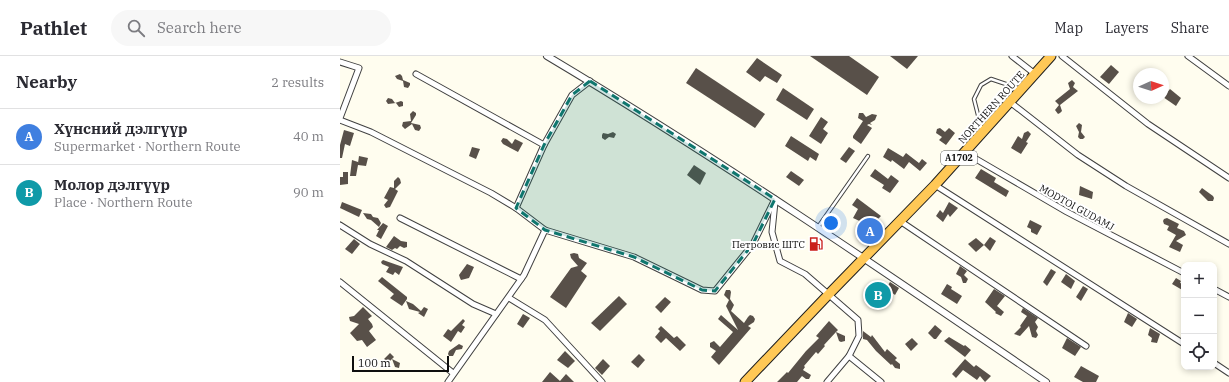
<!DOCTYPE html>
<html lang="en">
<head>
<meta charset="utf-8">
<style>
	:root { --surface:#fff; --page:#f7f7f7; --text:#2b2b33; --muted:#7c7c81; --line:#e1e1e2; --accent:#1a73e8 }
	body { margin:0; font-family:"IBM Plex Serif",serif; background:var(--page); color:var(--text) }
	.controls { position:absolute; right:12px; bottom:12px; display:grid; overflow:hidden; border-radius:8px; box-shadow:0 2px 6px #0003 }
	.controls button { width:36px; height:36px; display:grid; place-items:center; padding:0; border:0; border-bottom:1px solid var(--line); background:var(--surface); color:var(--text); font:20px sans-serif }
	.compass { position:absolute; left:793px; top:12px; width:36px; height:36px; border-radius:50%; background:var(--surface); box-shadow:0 2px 6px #0003; rotate:87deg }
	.scale { position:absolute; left:12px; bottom:10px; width:97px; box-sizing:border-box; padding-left:4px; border:2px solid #0e0e0e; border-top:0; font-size:11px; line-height:14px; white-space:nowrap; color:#0e0e0e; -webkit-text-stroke:3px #fff; paint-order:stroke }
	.you { position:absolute; left:491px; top:167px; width:14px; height:14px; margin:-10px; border:3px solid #fff; border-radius:50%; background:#1a73e8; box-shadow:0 0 0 6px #1a73e833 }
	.badge { display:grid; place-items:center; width:26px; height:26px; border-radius:50%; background:var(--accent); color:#fff; font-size:13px; font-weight:700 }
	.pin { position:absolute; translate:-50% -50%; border:2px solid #fff; box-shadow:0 1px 4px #0006 }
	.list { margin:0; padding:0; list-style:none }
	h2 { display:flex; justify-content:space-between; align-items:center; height:52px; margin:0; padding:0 16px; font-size:17px }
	h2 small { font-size:13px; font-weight:400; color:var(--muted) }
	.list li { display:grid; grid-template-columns:26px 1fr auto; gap:12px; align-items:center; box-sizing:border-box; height:56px; padding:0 16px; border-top:1px solid var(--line) }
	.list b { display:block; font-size:15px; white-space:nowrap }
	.list p { margin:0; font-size:13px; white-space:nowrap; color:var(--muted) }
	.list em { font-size:13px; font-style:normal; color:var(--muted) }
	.icon { flex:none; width:22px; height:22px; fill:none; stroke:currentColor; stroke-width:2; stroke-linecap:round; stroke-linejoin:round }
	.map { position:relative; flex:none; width:889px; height:326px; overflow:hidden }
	header { display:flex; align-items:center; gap:24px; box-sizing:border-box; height:56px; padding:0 20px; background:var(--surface); border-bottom:1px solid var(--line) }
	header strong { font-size:19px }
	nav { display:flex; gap:22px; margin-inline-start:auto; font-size:14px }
	.search { width:280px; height:36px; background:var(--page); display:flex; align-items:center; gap:10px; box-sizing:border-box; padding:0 14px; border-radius:22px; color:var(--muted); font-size:15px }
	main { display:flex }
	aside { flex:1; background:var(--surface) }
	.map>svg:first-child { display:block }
	.building { fill:#585049 }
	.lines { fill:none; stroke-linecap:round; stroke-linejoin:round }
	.service-casing { stroke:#414141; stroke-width:4.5 }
	.minor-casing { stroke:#414141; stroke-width:7 }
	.tertiary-casing { stroke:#414141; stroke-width:8 }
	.trunk-casing { stroke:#1f1f1f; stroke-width:11 }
	.service { stroke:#fff; stroke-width:2.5 }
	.minor { stroke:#fff; stroke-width:5 }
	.tertiary { stroke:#fff; stroke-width:6 }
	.trunk { stroke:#ffc856; stroke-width:9 }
	.marked { fill:#0f766e; fill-opacity:0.2; stroke:#0f766e; stroke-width:3; stroke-dasharray:8 5; stroke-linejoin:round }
	.labels { text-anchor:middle; stroke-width:4; stroke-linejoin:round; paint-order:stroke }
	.shield { fill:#fff; stroke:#565656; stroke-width:1 }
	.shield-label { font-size:9px; font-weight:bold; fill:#0e0e0e }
	.street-label { font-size:10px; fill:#0e0e0e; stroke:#fff }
	.poi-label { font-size:10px; fill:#0e0e0e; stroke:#fff; text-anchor:end }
</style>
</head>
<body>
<header>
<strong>Pathlet</strong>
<div class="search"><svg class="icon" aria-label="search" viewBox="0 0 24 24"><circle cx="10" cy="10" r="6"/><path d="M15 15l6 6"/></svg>Search here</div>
<nav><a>Map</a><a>Layers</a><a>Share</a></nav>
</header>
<main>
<aside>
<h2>Nearby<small>2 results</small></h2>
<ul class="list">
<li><span class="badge" style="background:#3f7fe0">A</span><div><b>Хүнсний дэлгүүр</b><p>Supermarket · Northern Route</p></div><em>40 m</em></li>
<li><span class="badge" style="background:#0f9aa8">B</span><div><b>Молор дэлгүүр</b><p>Place · Northern Route</p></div><em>90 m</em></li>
</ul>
</aside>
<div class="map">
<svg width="889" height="326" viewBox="0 0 889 326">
	<rect width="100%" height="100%" fill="#fffdef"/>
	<g class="building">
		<polygon points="470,0 509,0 539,21 527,39"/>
		<polygon points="550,0 578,0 567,13"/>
		<polygon points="417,2 442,19 437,27 425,20 420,26 406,16"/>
		<polygon points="771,9 779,16 769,28 760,21"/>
		<polygon points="356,12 425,58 415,72 346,27"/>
		<polygon points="60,18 62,20 63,24 70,27 70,29 68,32 64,31 63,25 57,23 55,20"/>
		<polygon points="732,24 735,27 733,31 738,35 720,49 722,55 720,57 718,58 715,54 719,49 715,45 730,33 728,27"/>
		<polygon points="443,32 474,53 467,64 436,44"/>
		<polygon points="830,33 841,42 836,50 823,41"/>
		<polygon points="48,42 52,43 55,47 61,45 63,46 63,50 59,51 56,47 48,48 46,45"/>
		<polygon points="73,55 76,57 76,59 71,67 80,69 81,72 79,75 75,74 72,68 65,73 62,70 63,66 71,65 70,58"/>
		<polygon points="519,57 523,57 526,61 532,58 537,59 535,64 530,67 532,69 529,68 527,69 532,72 521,88 513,82 513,80 523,65 518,62"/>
		<polygon points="481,61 488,66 483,73 488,77 481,88 469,80"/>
		<polygon points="739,67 742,69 741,76 745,81 743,83 740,83 738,81 739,76 736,70"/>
		<polygon points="600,72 605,76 609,72 615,77 606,89 599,84 602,81 596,77 597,73"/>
		<polygon points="4,74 14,77 10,90 5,88 2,102 0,102 0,89"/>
		<polygon points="688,75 691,78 686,86 688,87 681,98 671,92 678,80 682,83 684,77"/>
		<polygon points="273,76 276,78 274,82 269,81 265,84 262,82 262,79 263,77 268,78"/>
		<polygon points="451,80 479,98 476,105 470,101 468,105 445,90"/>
		<polygon points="163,82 167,83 172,88 175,83 183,87 178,96 163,88 161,85"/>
		<polygon points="132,91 140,93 136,103 129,100"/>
		<polygon points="509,91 515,95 506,107 500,103"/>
		<polygon points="548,92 563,101 566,97 579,107 582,103 587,107 580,115 569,106 564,113 552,104 551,106 543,101"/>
		<polygon points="19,100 28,102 26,110 18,109 16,120 10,120 12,104 18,106 18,107"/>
		<polygon points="354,109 366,117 360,129 347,119"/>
		<polygon points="535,113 548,123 551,119 559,125 550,137 542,132 544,129 530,120"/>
		<polygon points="641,113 656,122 654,126 669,135 666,141 635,122"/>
		<polygon points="451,115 464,124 459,130 446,121"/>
		<polygon points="3,116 8,116 8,128 0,129 0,121 3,121"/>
		<polygon points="58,121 60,123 61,127 55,133 58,135 50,151 46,152 44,149 48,144 44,142 50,131 54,132 54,125"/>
		<polygon points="740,130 753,136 752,143 739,139"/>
		<polygon points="862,132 873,140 874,142 873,145 868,145 859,136"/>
		<polygon points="517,142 541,160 530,171 532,172 523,185 517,181 526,168 513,162 518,153 512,149"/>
		<polygon points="2,146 22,154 19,161 0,152"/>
		<polygon points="609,146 618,152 610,161 608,158 603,166 596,160 600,154 603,157"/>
		<polygon points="23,157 31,158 33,161 38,162 41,167 39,171 31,164 27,163"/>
		<polygon points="827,162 839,168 837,172 844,175 846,179 836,185 843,189 840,196 829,191 836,179 827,174 829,170 824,168 823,165 824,163"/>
		<polygon points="690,164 702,170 697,179 691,176 691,173 687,171"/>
		<polygon points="43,167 48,170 41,183 36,180 39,174 37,174"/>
		<polygon points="54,180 61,185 67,186 67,191 64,192 60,190 57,193 55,192 52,194 46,191"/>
		<polygon points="650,181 656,185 650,195 644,189"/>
		<polygon points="636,182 644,189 636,196 628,188"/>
		<polygon points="14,183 20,188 12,198 5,193"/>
		<polygon points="234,197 238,198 239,202 247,207 241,215 247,220 226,252 210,241 231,212 238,210 231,202 230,198"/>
		<polygon points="43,204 63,211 59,219 55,216 53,219 46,216 49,211 42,208 41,206"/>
		<polygon points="127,208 134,211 129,222 121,224 120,222 119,219"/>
		<polygon points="620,210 627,215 624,219 628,223 626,227 623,227 621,221 616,218"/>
		<polygon points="711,213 716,216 707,230 703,226"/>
		<polygon points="726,218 735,225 731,233 721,226"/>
		<polygon points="42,221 67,241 67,243 62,250 50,242 54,238 38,225"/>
		<polygon points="836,222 841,225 840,227 844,228 844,235 832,228"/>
		<polygon points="550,226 559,232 555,239 550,235 543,244 540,242"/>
		<polygon points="607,228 612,231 611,233 622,240 617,248 601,238"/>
		<polygon points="535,229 543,234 535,247 527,242"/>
		<polygon points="743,230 748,233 741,245 736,241"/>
		<polygon points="654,233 665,240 657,250 664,256 661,260 655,257 656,256 645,246"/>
		<polygon points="386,234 390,234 391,236 390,243 394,249 391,255 404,267 408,261 410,259 413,260 415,263 414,266 408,270 411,272 379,309 371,301 376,295 370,291 370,287 374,285 380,291 393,276 378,263 381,259 398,274 386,250 389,244 384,239"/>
		<polygon points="279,240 287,248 260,275 251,267"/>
		<polygon points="325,241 331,246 321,257 315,251"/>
		<polygon points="66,245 73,248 81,255 84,251 88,253 84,261 78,257 80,256 69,253"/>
		<polygon points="23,251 32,260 28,263 32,268 33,271 29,275 36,284 27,291 22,284 17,285 10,277 19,268 10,265 9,261 14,260"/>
		<polygon points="683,252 698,262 695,266 698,271 696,275 698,279 696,282 692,281 689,270 680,280 674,278 681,271 680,270 687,260 681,256"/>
		<polygon points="788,257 797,263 792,271 784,266"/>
		<polygon points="183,258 190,262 183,272 177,268"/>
		<polygon points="123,263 125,265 122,269 125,271 121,277 118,275 111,286 103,280 108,273 111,275"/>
		<polygon points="489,265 498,274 496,276 505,280 505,285 501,286 499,285 496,276 484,289 485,290 478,298 476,296 464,310 465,311 463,314 471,319 469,323 466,323 462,320 457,326 437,326 447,316 448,317 466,295 479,282 476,280"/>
		<polygon points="595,269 602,275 596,283 594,283 588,277"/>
		<polygon points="321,270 334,282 337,280 346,289 340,295 326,282 321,287 315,281 320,275 318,273"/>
		<polygon points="810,272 820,278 817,287 811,286 812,282 808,279"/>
		<polygon points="523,275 531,281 532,279 545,296 547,293 557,302 555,304 560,308 560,313 555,312 552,308 551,309 536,295 527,284 523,283"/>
		<polygon points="609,281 624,290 625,289 631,294 625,301 604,285"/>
		<polygon points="572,282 578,288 571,295 565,288"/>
		<polygon points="727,282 741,291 735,300 722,292"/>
		<polygon points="119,288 123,290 122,293 116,294 113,300 109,300 108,298 109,295"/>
		<polygon points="225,295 235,305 228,312 217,304"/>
		<polygon points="50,297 54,301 52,303 60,307 59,312 55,311 52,303 48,307 44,303"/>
		<polygon points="299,298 305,304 298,312 291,306"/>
		<polygon points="263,303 270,310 262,319 255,312"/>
		<polygon points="625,303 634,311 636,309 651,320 645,326 640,320 637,324 623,314 616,322 612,318"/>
		<polygon points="741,310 759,320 756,326 743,326 734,321"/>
		<polygon points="210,316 220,325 226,318 234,326 202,326"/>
	</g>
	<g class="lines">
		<defs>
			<g id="service">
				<polyline points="642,75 634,43 641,29 651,23 678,32"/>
				<polyline points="478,171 528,100"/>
			</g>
			<g id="minor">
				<polyline points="672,0 695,18"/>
				<polyline points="722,0 808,68 889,122"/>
				<polyline points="848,0 889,30"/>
				<polyline points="0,6 19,12 0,62"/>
				<polyline points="76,18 204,89"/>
				<polyline points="670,46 738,99 786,130 889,188"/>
				<polyline points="0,64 31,76 151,137 176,152 205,174 294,201 362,234 375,235 413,188 435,143"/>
				<polyline points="624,96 727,156 844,217"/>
				<polyline points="595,129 844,288"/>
				<polyline points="435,146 432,176 440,205 465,218 518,264 519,280 509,300"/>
				<polyline points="176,152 204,89 232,39 250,25"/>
				<polyline points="60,162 181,223"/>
				<polyline points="560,165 746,290"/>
				<polyline points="0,169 30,188 66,205 133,248 156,258"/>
				<polyline points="0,226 113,317"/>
				<polyline points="874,233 889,241"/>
				<polyline points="169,242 205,264 262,326"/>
				<polyline points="874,307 889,317"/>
				<polyline points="108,326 184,219 205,174"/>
				<polyline points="487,326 509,300 541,326"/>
			</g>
			<path id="tertiary" d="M207 0C378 102 542 214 706 326"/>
			<polyline id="trunk" points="405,326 488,239 595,129 711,0"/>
		</defs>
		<use href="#service" class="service-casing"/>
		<use href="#minor" class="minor-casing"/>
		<use href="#tertiary" class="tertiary-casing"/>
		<use href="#trunk" class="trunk-casing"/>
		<use href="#service" class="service"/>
		<use href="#minor" class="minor"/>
		<use href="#tertiary" class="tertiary"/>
		<use href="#trunk" class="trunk"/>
	</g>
	<path class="marked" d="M250 25 435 143 413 188 375 235 362 234 294 201 205 174 176 152 204 89 232 39Z"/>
	<defs>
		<symbol id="fuel-bare" viewBox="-9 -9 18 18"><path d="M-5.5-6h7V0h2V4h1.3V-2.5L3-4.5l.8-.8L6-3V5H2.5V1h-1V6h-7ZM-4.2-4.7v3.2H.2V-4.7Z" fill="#ca1f1a" stroke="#fff" stroke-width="2.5" paint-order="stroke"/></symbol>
	</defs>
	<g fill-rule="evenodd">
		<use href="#fuel-bare" x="466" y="178" width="20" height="20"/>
	</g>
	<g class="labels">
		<rect class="shield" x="601" y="95" width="36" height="14" rx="3"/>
		<g class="shield-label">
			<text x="619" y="105">A1702</text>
		</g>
		<g class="street-label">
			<text transform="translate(651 51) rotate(-48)" y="4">NORTHERN ROUTE</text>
			<text transform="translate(737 151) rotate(29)" y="4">MODTOI GUDAMJ</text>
		</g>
		<g class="poi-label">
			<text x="465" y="192">Петровис ШТС</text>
		</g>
	</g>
</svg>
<div class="controls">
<button>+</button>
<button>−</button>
<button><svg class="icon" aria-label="locate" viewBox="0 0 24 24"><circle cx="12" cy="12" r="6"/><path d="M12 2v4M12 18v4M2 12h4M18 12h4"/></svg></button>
</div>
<svg class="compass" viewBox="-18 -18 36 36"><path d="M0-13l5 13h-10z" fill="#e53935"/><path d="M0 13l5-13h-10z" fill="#7c7c81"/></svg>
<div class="scale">100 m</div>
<div class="you"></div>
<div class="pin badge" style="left:530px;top:175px;background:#3f7fe0">A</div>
<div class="pin badge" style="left:538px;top:239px;background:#0f9aa8">B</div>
</div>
</main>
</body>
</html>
